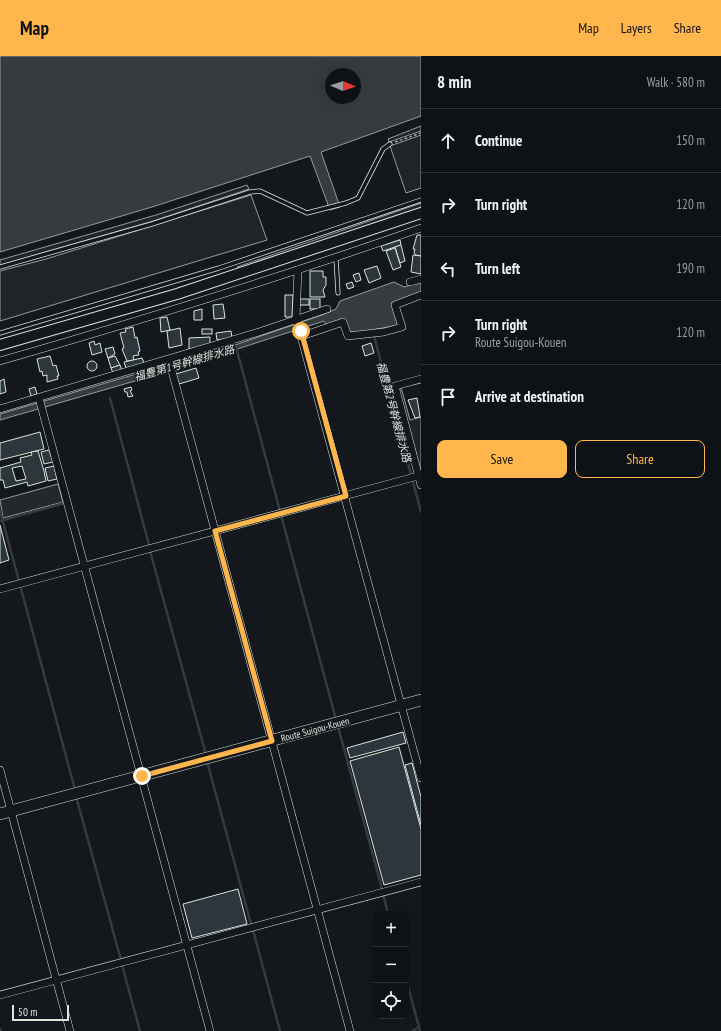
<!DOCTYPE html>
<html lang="en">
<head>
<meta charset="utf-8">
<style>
	:root { --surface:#0f1215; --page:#1d2022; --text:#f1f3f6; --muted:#9b9ea0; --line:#2f3234; --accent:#ffb74d }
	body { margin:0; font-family:"PT Sans Narrow","Noto Sans JP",sans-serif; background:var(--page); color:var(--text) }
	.controls { position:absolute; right:12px; bottom:12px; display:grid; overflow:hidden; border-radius:8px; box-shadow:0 4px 16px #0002 }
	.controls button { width:36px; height:36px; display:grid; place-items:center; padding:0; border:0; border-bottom:1px solid var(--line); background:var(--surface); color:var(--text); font:20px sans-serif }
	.compass { position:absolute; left:325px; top:12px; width:36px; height:36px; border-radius:50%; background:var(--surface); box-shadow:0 4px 16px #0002; rotate:92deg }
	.scale { position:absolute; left:12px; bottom:10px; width:57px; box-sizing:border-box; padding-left:4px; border:2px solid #d8e6dc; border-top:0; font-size:11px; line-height:14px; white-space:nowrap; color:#d8e6dc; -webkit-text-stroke:3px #14181c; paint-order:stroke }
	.stop { position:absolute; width:12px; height:12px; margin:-9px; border:3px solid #ffb74d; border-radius:50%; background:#fff }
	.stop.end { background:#ffb74d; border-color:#fff; box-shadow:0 1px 4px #0008 }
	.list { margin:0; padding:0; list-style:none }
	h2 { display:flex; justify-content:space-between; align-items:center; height:52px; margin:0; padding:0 16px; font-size:17px }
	h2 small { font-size:13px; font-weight:400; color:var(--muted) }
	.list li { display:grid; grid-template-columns:26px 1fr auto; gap:12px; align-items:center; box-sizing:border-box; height:64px; padding:0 16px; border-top:1px solid var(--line) }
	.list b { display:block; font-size:15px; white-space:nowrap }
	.list p { margin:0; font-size:13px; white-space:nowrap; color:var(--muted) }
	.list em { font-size:13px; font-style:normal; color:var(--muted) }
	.actions { display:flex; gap:8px; padding:12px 16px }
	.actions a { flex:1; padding:9px 0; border:1px solid var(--accent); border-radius:8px; text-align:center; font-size:14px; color:var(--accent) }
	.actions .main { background:var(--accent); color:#111 }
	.icon { flex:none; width:22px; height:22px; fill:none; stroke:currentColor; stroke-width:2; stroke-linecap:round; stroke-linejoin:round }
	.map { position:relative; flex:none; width:421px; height:975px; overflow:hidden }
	header { display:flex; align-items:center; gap:24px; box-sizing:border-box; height:56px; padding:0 20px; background:var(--accent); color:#111 }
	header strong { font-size:19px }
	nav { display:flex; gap:22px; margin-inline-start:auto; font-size:14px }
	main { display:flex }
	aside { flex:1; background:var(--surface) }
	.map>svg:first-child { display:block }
	.green { fill:#202428; stroke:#939e99 }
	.parking { fill:#24282b; stroke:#939e99 }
	.water { fill:#363b3e; stroke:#939e99; fill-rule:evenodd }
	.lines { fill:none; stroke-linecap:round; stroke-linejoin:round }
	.stream { stroke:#363b3e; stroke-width:2.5 }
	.building { fill:#2c363c; stroke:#d8e6dc; fill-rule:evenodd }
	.lane-casing { stroke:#d8e6dc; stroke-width:5 }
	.street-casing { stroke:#d8e6dc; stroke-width:8 }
	.secondary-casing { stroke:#d8e6dc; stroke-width:12 }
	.primary-casing { stroke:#d8e6dc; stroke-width:12 }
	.path { stroke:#9da8a2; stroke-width:1.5; stroke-dasharray:3 2; stroke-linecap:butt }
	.lane { stroke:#14181c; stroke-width:3.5 }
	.street { stroke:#14181c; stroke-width:7 }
	.secondary { stroke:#14181c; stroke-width:10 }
	.primary { stroke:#14181c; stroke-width:11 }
	.route { stroke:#ffb74d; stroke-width:5 }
	.labels { text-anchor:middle; stroke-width:3; stroke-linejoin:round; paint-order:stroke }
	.street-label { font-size:10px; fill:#d8e6dc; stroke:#14181c }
	.water-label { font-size:11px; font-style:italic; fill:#d8e6dc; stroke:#14181c }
</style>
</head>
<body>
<header>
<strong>Map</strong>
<nav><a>Map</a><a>Layers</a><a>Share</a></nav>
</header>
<main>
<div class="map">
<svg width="421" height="975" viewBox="0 0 421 975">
	<rect width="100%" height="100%" fill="#14181c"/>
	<g class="green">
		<polygon points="421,70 421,75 389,86 388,83"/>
		<polygon points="421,79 421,132 406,137 390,90"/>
		<polygon points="247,129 249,133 153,165 0,209 0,204 156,159"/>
		<polygon points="251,139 267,184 0,265 0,215 46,203"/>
		<polygon points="421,147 421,153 239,215 237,211"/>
		<polygon points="401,331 410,364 421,361 421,416 399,335"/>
	</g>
	<polygon class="parking" points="58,428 63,446 3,462 0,444"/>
	<g class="water">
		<path d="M0 0H421V60L321 96 340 151 330 154 310 100 152 151 0 196ZM331 18H355V42H331Z"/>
		<polygon points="394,226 404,231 421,226 421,238 392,248 399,269 349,278 344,263 326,269 324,265 166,316 0,364 0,358 235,289 322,259 336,253 340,245"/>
	</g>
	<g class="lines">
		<g class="stream">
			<polyline points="374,280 421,456"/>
			<polyline points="236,291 280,455"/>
			<polyline points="110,342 149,489"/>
			<polyline points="0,455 19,525"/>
			<polyline points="281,459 335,660"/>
			<polyline points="0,465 65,447"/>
			<polyline points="150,495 205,695"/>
			<polyline points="20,529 74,730"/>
			<polyline points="339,674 382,833"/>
			<polyline points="208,709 251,868"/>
			<polyline points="77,744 121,904"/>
			<polyline points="383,838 388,858"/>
			<polyline points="253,874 280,975"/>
			<polyline points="122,909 140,975"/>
			<polyline points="406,923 420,975"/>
			<polyline points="0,973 1,975"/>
			<polyline points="412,975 419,971"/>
		</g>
	</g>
	<g class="building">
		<polygon points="417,179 421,179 421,200 416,199 414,197 415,193 413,193"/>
		<polygon points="400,184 401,189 383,195 381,190"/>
		<polygon points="401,189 405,205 400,207 395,191"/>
		<polygon points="395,192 401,211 393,214 386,195"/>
		<polygon points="413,199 421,200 421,218 411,216"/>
		<polygon points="377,210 381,222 369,227 364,214"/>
		<polygon points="310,215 323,215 323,221 326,221 326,229 323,234 325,241 310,241"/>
		<polygon points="359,217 361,224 356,226 353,219"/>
		<polygon points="352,226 354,231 348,233 346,228"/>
		<polygon points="285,239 293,239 292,261 285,261"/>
		<rect x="299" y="243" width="10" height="6"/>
		<rect x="310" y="243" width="10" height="10"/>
		<polygon points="223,248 225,262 214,263 213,249"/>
		<polygon points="202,253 202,264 194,264 194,255"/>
		<polygon points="167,261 170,274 161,276 160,262"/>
		<polygon points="133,271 135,282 137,281 140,295 138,296 139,299 133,300 134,304 127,305 122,293 124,292 120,277 126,276 125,273"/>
		<polygon points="180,272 182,289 169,292 167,275"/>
		<rect x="202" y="273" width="10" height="5"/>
		<polygon points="231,275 232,282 217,284 216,277"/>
		<polygon points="210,281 210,289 189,293 189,282"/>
		<polygon points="94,285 95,289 100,287 102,296 92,299 89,287"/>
		<polygon points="371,287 374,297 365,300 362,290"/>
		<polygon points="113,291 115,298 108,302 105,293"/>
		<polygon points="50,300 53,310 56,309 59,320 57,320 58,323 47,326 47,319 43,320 42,315 40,316 37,303"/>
		<polygon points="115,300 120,309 111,312 108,302"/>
		<polygon points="142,302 144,307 126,312 124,306"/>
		<circle cx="92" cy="310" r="5"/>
		<polygon points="120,309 122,315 113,317 111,312"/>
		<polygon points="196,312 199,322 179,328 176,318"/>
		<polygon points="4,323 6,336 0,338 0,325"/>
		<polygon points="35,331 37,338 31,340 29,333"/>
		<polygon points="131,331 132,334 130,335 133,340 128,341 127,336 125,336 124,333"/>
		<polygon points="417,342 420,361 415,362 408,344"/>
		<polygon points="40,376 44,393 0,404 0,387"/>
		<polygon points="49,394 53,406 44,408 41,396"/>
		<path d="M38 395 44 415 46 425 28 430 27 426 5 432 3 424H0V412L21 406 20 402 32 399 31 396ZM22 410 26 423 16 425 12 412Z"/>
		<polygon points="54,410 57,423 48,425 45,412"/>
		<polygon points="0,469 9,504 0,507"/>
		<polygon points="403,676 406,687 350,702 347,692"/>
		<polygon points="399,691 421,773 421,819 384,829 350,705"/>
		<polygon points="412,707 421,741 421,769 405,709"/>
		<polygon points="238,833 247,868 192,882 183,848"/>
	</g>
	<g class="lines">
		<defs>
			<g id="lane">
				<polyline points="336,202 338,237"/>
				<polyline points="0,211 152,168 250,136 260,135 307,157 346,147 358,142 383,93 390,88"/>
				<polyline points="0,277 219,212 421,144"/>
			</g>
			<g id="street">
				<polyline points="298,214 296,262 421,722"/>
				<polyline points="410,226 421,223"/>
				<polyline points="302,280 343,266 348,280 384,276 402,271 395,249 421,239"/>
				<polyline points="169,304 350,975"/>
				<path d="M0 305C142 264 282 221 421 172"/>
				<polyline points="421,323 395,330 421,429"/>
				<polyline points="39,342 210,975"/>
				<polyline points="0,353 259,276 327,253"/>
				<polyline points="0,533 418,420"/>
				<polyline points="0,714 70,975"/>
				<polyline points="0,939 421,826"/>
			</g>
			<polyline id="secondary" points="0,289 177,238 421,157"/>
			<polyline id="primary" points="0,758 421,644"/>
		</defs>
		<use href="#lane" class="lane-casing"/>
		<use href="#street" class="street-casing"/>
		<use href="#secondary" class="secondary-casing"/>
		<use href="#primary" class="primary-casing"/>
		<polyline class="path" points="395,86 421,77"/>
		<use href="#lane" class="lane"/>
		<use href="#street" class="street"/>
		<use href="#secondary" class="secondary"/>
		<use href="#primary" class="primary"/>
	</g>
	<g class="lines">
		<polyline class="route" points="142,720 272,685 215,475 346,440 301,275"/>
	</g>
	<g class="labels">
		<g class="street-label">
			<text transform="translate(315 673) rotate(-15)" y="4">Route Suigou-Kouen</text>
		</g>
		<g class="water-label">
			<text transform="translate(184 307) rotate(-16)" y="4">福豊第1号幹線排水路</text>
			<text transform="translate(394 356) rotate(75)" y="4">福豊第2号幹線排水路</text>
		</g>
	</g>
</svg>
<div class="controls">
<button>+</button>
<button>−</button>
<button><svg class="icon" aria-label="locate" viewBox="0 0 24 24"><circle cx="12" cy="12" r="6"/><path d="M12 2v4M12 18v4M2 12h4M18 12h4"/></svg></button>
</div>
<svg class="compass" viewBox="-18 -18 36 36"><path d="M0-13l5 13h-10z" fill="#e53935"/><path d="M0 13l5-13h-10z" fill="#9b9ea0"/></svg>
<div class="scale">50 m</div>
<div class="stop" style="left:301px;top:275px"></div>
<div class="stop end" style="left:142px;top:720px"></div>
</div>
<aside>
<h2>8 min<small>Walk · 580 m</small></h2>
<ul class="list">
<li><svg class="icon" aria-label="ahead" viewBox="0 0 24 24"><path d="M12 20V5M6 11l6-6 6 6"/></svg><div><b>Continue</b></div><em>150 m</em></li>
<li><svg class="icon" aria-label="right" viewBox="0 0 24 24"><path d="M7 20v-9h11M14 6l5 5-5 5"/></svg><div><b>Turn right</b></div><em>120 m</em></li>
<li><svg class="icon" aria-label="left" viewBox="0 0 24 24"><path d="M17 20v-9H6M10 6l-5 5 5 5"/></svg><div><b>Turn left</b></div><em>190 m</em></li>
<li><svg class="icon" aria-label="right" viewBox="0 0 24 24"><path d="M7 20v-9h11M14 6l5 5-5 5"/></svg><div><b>Turn right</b><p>Route Suigou-Kouen</p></div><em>120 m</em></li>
<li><svg class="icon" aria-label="arrive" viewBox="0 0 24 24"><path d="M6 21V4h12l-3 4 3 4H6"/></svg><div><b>Arrive at destination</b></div></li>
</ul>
<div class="actions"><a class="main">Save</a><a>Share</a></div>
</aside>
</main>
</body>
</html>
